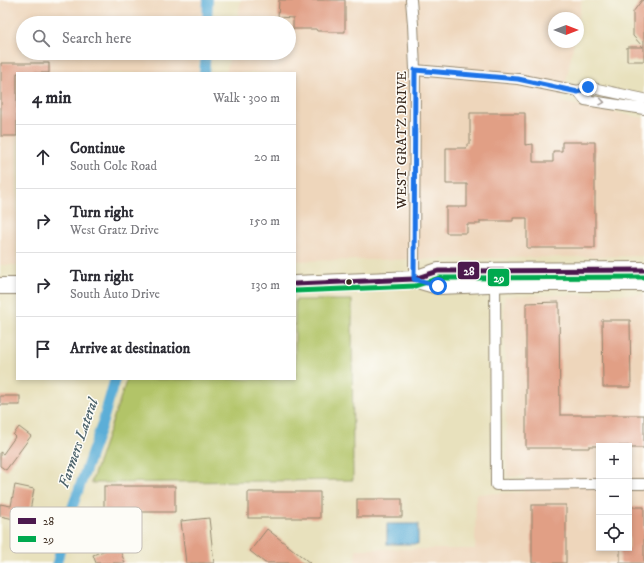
<!DOCTYPE html>
<html lang="en">
<head>
<meta charset="utf-8">
<style>
	:root { --surface:#fff; --page:#f7f7f7; --text:#2b2b33; --muted:#7c7c81; --line:#e1e1e2 }
	body { margin:0; font-family:"IM FELL DW Pica",serif; background:var(--page); color:var(--text) }
	.controls { position:absolute; right:12px; bottom:12px; display:grid; overflow:hidden; border-radius:0px; box-shadow:0 2px 6px #0003 }
	.controls button { width:36px; height:36px; display:grid; place-items:center; padding:0; border:0; border-bottom:1px solid var(--line); background:var(--surface); color:var(--text); font:20px sans-serif }
	.compass { position:absolute; left:548px; top:12px; width:36px; height:36px; border-radius:50%; background:var(--surface); box-shadow:0 2px 6px #0003; rotate:90deg }
	.stop { position:absolute; width:12px; height:12px; margin:-9px; border:3px solid #1a73e8; border-radius:50%; background:#fff }
	.stop.end { background:#1a73e8; border-color:#fff; box-shadow:0 1px 4px #0008 }
	.list { margin:0; padding:0; list-style:none }
	h2 { display:flex; justify-content:space-between; align-items:center; height:52px; margin:0; padding:0 16px; font-size:17px }
	h2 small { font-size:13px; font-weight:400; color:var(--muted) }
	.list li { display:grid; grid-template-columns:26px 1fr auto; gap:12px; align-items:center; box-sizing:border-box; height:64px; padding:0 16px; border-top:1px solid var(--line) }
	.list b { display:block; font-size:15px; white-space:nowrap }
	.list p { margin:0; font-size:13px; white-space:nowrap; color:var(--muted) }
	.list em { font-size:13px; font-style:normal; color:var(--muted) }
	.icon { flex:none; width:22px; height:22px; fill:none; stroke:currentColor; stroke-width:2; stroke-linecap:round; stroke-linejoin:round }
	.map { position:relative; flex:none; width:644px; height:563px; overflow:hidden }
	.search { position:absolute; background:var(--surface); box-shadow:0 2px 6px #0003; left:16px; top:16px; width:280px; height:44px; display:flex; align-items:center; gap:10px; box-sizing:border-box; padding:0 14px; border-radius:22px; color:var(--muted); font-size:15px }
	.panel { position:absolute; background:var(--surface); box-shadow:0 2px 6px #0003; left:16px; top:72px; width:280px; height:308px; border-radius:0px }
	.map>svg:first-child { display:block }
	.built { fill:#eed6bb; fill-rule:evenodd }
	.green { fill:#b2c468; stroke:#767743 }
	.water { fill:#5caed7; stroke:#4c6c7a }
	.lines { fill:none; stroke-linecap:round; stroke-linejoin:round }
	.canal { stroke:#5caed7; stroke-width:10 }
	.building { fill:#e19f85 }
	.street-casing { stroke:#92866e; stroke-width:12 }
	.primary-casing { stroke:#92866e; stroke-width:18 }
	.street { stroke:#fff; stroke-width:10 }
	.primary { stroke:#fff; stroke-width:16 }
	.bus-1-casing { stroke:#fdfcf7; stroke-width:8 }
	.bus-2-casing { stroke:#fdfcf7; stroke-width:8 }
	.bus-1 { stroke:#4c194d; stroke-width:5 }
	.bus-2 { stroke:#00a94f; stroke-width:5 }
	.oneway { stroke:#a79f9a }
	.route { stroke:#1a73e8; stroke-width:5 }
	.bus-dot { fill:#3b2a1e; stroke:#fdfcf7; stroke-width:1.5 }
	.labels { text-anchor:middle; stroke-width:3; stroke-linejoin:round; paint-order:stroke }
	.street-label { font-size:14px; fill:#3b2a1e; stroke:#fdfcf7 }
	.water-label { font-size:15px; font-style:italic; fill:#485f68; stroke:#fdfcf7 }
	.key { fill:#fdfcf7; stroke:#c3bdb6; stroke-width:1 }
	.key-label { font-size:11px; fill:#3b2a1e }
	.line-badge { stroke:#fdfcf7; stroke-width:1.5 }
	.badge-label { font-size:11px; text-anchor:middle; font-weight:bold; fill:#fff }
</style>
</head>
<body>
<div class="map">
<svg width="644" height="563" viewBox="0 0 644 563">
	<rect width="100%" height="100%" fill="#fdfcf7"/>
	<filter id="ink" filterUnits="userSpaceOnUse"><feTurbulence type="fractalNoise" baseFrequency=".025" numOctaves="2"/><feDisplacementMap in="SourceGraphic" scale="8" xChannelSelector="R" yChannelSelector="G"/><feConvolveMatrix kernelMatrix="1 2 1 2 8 2 1 2 1" color-interpolation-filters="sRGB"/></filter>
	<filter id="wash" filterUnits="userSpaceOnUse"><feTurbulence type="fractalNoise" baseFrequency=".012" numOctaves="4" result="noise"/><feDisplacementMap in="SourceGraphic" scale="16" xChannelSelector="R" yChannelSelector="G"/><feGaussianBlur stdDeviation="0.9" result="paint"/><feColorMatrix in="noise" values="0 0 0 0 0 0 0 0 0 0 0 0 0 0 0 0 0 1.4 0 .05"/><feComposite in="paint" operator="in"/></filter>
	<g filter="url(#wash)">
		<rect width="100%" height="100%" fill="#e8e1bd"/>
		<g class="built">
			<polygon points="0,0 205,0 203,23 23,23 23,53 200,53 198,73 17,73 17,265 0,265"/>
			<polygon points="241,0 582,0 578,21 578,18 554,18 554,42 574,42 562,102 644,118 644,256 295,261 295,73 226,73 230,53 289,53 289,23 236,23"/>
			<path d="M644 294V563H355L356 549H475L476 494 524 492V476L507 477 504 296ZM599 446H629V548H599Z"/>
		</g>
		<polygon class="green" points="295,300 352,300 353,480 91,483 127,379 295,379"/>
		<rect class="water" x="387" y="524" width="31" height="20"/>
		<g class="lines">
			<g class="canal">
				<polyline points="207,23 208,0"/>
				<polyline points="204,73 206,53"/>
				<polyline points="57,563 65,528 102,424 115,379"/>
			</g>
		</g>
		<g id="blocks">
			<g class="building">
				<polygon points="279,0 345,0 345,32 328,32 328,31 317,31 316,29 293,29 293,18 278,17"/>
				<polygon points="642,0 644,0 644,61 627,61 627,47 643,47 633,36 633,12"/>
				<polygon points="1,63 49,63 49,73 17,73 17,136 1,136"/>
				<polygon points="470,113 525,113 525,145 533,144 533,162 553,162 553,151 562,151 562,142 595,142 595,248 527,248 527,218 513,218 513,221 480,221 480,224 467,224 467,233 446,233 446,207 467,207 467,184 446,184 446,148 467,148 467,144 470,144"/>
				<polygon points="559,302 560,415 644,415 644,448 629,448 629,446 589,446 589,448 526,448 526,303"/>
				<polygon points="602,320 630,320 631,387 603,387"/>
				<rect x="0" y="396" width="20" height="9"/>
				<polygon points="19,427 31,436 6,470 0,466 0,452 3,454 15,437 13,435"/>
				<polygon points="15,485 34,489 28,522 0,516 0,504 11,506"/>
				<rect x="104" y="486" width="71" height="26"/>
				<rect x="248" y="492" width="72" height="26"/>
				<rect x="357" y="499" width="45" height="18"/>
				<rect x="532" y="505" width="34" height="58"/>
				<polygon points="629,507 644,507 644,563 620,563 620,548 629,548"/>
				<polygon points="209,518 214,563 186,563 181,521"/>
				<polygon points="267,529 310,563 265,563 250,551"/>
				<polygon points="118,545 125,563 96,563 93,555"/>
			</g>
		</g>
	</g>
	<g filter="url(#ink)">
		<use href="#blocks" fill-opacity="0" stroke="#92866e" stroke-width="1"/>
		<g class="lines">
			<defs>
				<g id="street">
					<polyline points="411,0 413,24 415,70 414,279"/>
					<polyline points="415,70 518,79 578,91"/>
					<polyline points="644,99 588,87 578,91 585,100 644,109"/>
					<polyline points="495,278 496,485 599,484"/>
					<polyline points="629,484 644,484"/>
				</g>
				<g id="primary">
					<polyline points="414,279 438,286 518,283 644,283"/>
					<polyline points="295,284 414,279 438,271 644,270"/>
					<polyline points="0,286 17,286"/>
				</g>
			</defs>
			<use href="#street" class="street-casing"/>
			<use href="#primary" class="primary-casing"/>
			<use href="#street" class="street"/>
			<use href="#primary" class="primary"/>
			<defs>
				<polyline id="bus-1" points="295,284 414,279 438,271 644,270"/>
				<polyline id="bus-2" points="295,291 415,286 439,278 644,277"/>
			</defs>
			<use href="#bus-1" class="bus-1-casing"/>
			<use href="#bus-2" class="bus-2-casing"/>
			<use href="#bus-1" class="bus-1"/>
			<use href="#bus-2" class="bus-2"/>
		</g>
		<defs><path id="oneway-chevron" d="M-2-3.5L2.5 0L-2 3.5" fill="none" stroke-width="1.6" stroke-linecap="round" stroke-linejoin="round"/></defs>
		<use class="oneway" href="#oneway-chevron" transform="translate(602 102) rotate(9)"/>
	</g>
	<g class="lines" filter="url(#ink)">
		<polyline class="route" points="438,286 414,279 415,70 518,79 578,92 588,87"/>
	</g>
	<circle class="bus-dot" cx="349" cy="282" r="3.5"/>
	<g class="labels">
		<g class="street-label">
			<text transform="translate(401 140) rotate(-90)" y="5">WEST GRATZ DRIVE</text>
		</g>
		<g class="water-label">
			<text transform="translate(78 443) rotate(-71)" y="5">Farmers Lateral</text>
		</g>
	</g>
	<rect x="10" y="507" width="132" height="46" rx="6" class="key"/>
	<rect x="18" y="518" width="18" height="6" fill="#4c194d"/>
	<rect x="18" y="536" width="18" height="6" fill="#00a94f"/>
	<g class="key-label">
		<text x="43" y="525">28</text>
		<text x="43" y="543">29</text>
	</g>
	<g class="line-badge">
		<rect x="457" y="261" width="23" height="19" rx="4" fill="#4c194d"/>
		<rect x="487" y="268" width="23" height="19" rx="4" fill="#00a94f"/>
	</g>
	<g class="badge-label">
		<text x="469" y="275">28</text>
		<text x="499" y="282">29</text>
	</g>
</svg>
<div class="controls">
<button>+</button>
<button>−</button>
<button><svg class="icon" aria-label="locate" viewBox="0 0 24 24"><circle cx="12" cy="12" r="6"/><path d="M12 2v4M12 18v4M2 12h4M18 12h4"/></svg></button>
</div>
<svg class="compass" viewBox="-18 -18 36 36"><path d="M0-13l5 13h-10z" fill="#e53935"/><path d="M0 13l5-13h-10z" fill="#7c7c81"/></svg>
<div class="stop" style="left:438px;top:286px"></div>
<div class="stop end" style="left:588px;top:87px"></div>
<div class="search"><svg class="icon" aria-label="search" viewBox="0 0 24 24"><circle cx="10" cy="10" r="6"/><path d="M15 15l6 6"/></svg>Search here</div>
<section class="panel">
<h2>4 min<small>Walk · 300 m</small></h2>
<ul class="list">
<li><svg class="icon" aria-label="ahead" viewBox="0 0 24 24"><path d="M12 20V5M6 11l6-6 6 6"/></svg><div><b>Continue</b><p>South Cole Road</p></div><em>20 m</em></li>
<li><svg class="icon" aria-label="right" viewBox="0 0 24 24"><path d="M7 20v-9h11M14 6l5 5-5 5"/></svg><div><b>Turn right</b><p>West Gratz Drive</p></div><em>150 m</em></li>
<li><svg class="icon" aria-label="right" viewBox="0 0 24 24"><path d="M7 20v-9h11M14 6l5 5-5 5"/></svg><div><b>Turn right</b><p>South Auto Drive</p></div><em>130 m</em></li>
<li><svg class="icon" aria-label="arrive" viewBox="0 0 24 24"><path d="M6 21V4h12l-3 4 3 4H6"/></svg><div><b>Arrive at destination</b></div></li>
</ul>
</section>
</div>
</body>
</html>
